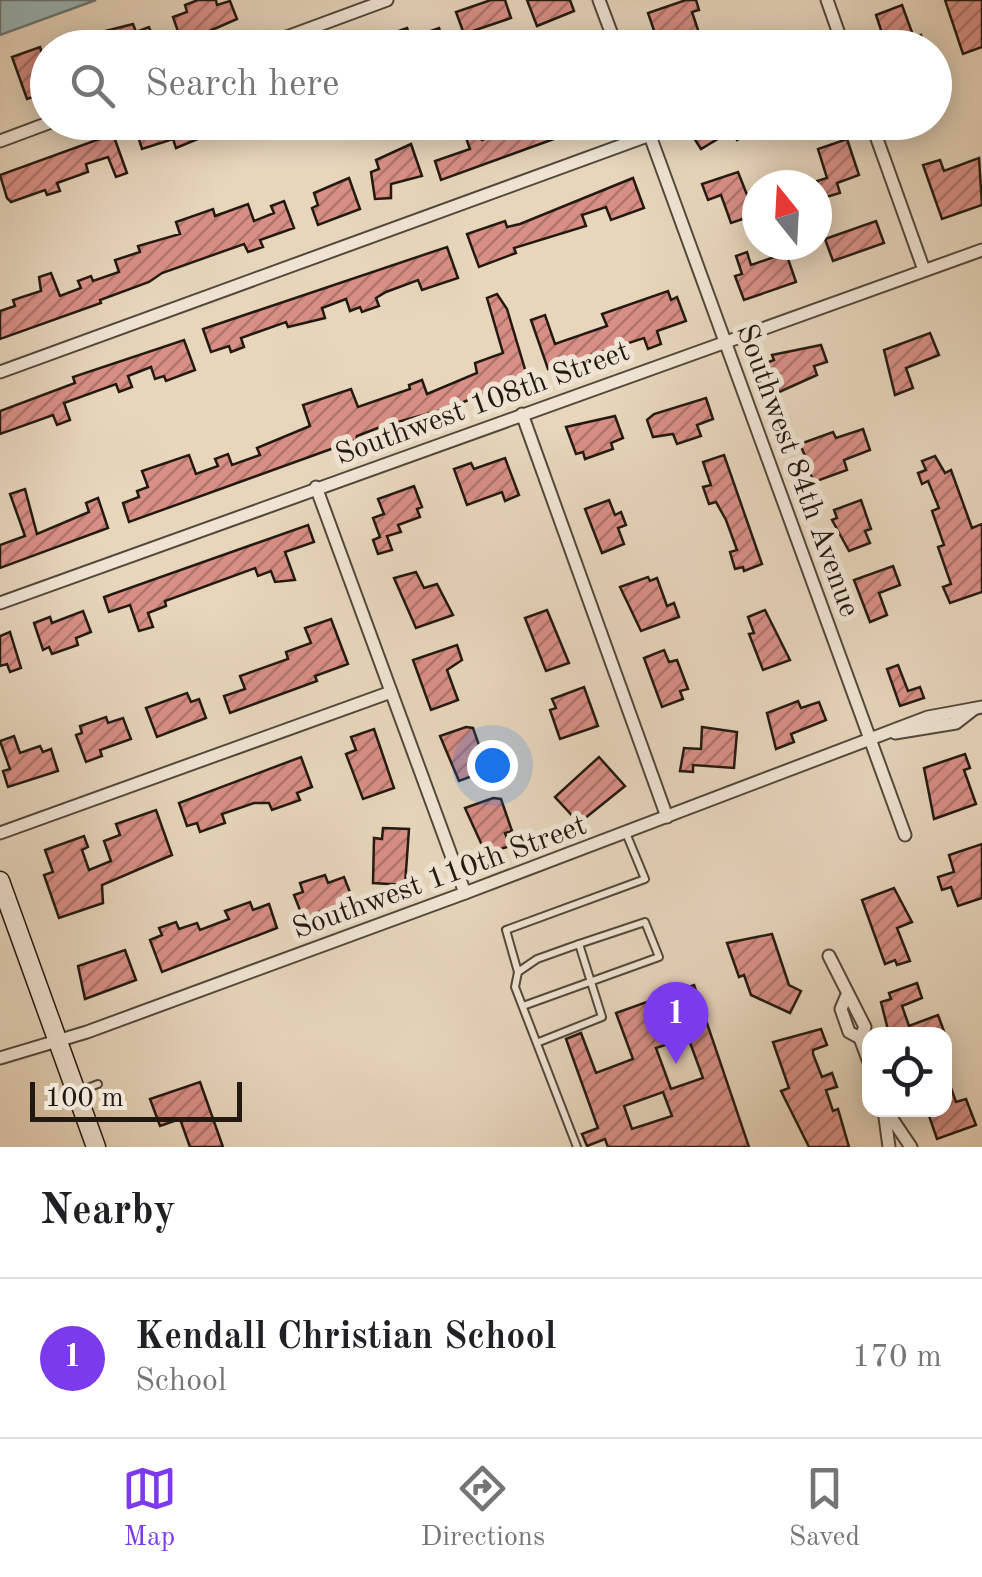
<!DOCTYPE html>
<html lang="en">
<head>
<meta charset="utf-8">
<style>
	:root { --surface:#fff; --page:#f2f2f2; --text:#202124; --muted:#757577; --line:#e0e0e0; --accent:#7c3aed }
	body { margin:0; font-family:"Old Standard TT",serif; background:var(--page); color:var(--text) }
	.controls { position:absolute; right:30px; bottom:30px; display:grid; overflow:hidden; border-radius:20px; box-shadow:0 5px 25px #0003 }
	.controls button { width:90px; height:90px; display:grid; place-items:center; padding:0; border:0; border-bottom:2px solid var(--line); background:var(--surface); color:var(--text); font:50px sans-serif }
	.compass { position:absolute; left:742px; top:170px; width:90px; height:90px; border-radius:50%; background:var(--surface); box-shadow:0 5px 25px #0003; rotate:342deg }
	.scale { position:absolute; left:30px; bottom:25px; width:212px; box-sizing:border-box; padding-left:10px; border:5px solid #231911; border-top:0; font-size:28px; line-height:35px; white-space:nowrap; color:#231911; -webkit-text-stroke:8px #efe4d3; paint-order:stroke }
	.you { position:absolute; left:492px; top:765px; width:35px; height:35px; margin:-25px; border:8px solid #fff; border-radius:50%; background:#1a73e8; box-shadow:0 0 0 15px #1a73e833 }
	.badge { display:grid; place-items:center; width:65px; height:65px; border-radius:50%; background:var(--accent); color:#fff; font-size:32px; font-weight:700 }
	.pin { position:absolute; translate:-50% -82px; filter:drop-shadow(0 2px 5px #0008) }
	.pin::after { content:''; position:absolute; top:52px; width:35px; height:30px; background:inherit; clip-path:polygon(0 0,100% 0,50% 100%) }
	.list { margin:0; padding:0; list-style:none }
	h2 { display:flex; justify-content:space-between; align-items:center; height:130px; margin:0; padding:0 40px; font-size:42px }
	h2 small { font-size:32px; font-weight:400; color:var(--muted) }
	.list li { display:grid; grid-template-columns:65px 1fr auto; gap:30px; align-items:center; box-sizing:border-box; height:160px; padding:0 40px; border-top:2px solid var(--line) }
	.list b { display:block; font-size:38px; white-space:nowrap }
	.list p { margin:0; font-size:32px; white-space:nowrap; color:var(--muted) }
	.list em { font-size:32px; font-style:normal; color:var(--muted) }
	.icon { flex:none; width:55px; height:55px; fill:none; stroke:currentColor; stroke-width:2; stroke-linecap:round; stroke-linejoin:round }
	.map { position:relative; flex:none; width:982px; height:1147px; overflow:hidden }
	.search { position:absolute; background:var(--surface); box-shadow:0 5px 25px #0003; left:30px; right:30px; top:30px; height:110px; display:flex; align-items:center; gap:25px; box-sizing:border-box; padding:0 35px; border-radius:55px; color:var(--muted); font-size:38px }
	.sheet { height:290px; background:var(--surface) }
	nav { display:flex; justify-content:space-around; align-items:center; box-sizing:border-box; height:140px; border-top:2px solid var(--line); background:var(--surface); font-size:28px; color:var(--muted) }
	nav a { display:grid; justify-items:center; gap:5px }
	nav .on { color:var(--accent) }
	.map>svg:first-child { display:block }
	.water { fill:#99b7b8; stroke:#6a7875; stroke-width:2.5 }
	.building { fill:url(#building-hatch); stroke:#231911; stroke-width:2.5; fill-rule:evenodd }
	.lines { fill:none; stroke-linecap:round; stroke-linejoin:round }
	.service-casing { stroke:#54483c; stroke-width:10 }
	.minor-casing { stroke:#54483c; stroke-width:15 }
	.secondary-casing { stroke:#231911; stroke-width:21 }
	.service { stroke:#efe4d3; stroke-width:6 }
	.minor { stroke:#efe4d3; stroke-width:11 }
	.secondary { stroke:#efe4d3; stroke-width:18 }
	.labels { text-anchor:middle; stroke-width:10; stroke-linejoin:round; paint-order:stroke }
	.street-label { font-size:30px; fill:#231911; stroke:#efe4d3 }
</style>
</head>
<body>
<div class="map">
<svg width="982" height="1147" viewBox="0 0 982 1147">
	<defs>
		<pattern id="building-hatch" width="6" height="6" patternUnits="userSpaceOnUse" patternTransform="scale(2.5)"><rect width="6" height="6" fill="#d88f85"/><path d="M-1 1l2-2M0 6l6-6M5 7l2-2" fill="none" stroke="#af746b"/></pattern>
	</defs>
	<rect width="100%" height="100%" fill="#e7d6bc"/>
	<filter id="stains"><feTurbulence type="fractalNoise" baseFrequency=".002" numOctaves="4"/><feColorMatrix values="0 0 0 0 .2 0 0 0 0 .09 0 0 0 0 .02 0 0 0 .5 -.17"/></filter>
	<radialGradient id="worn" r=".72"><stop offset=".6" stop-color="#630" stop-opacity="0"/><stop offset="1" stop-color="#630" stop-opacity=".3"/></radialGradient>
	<polygon class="water" points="0,0 96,0 0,35"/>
	<g class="building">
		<polygon points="198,0 216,0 217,5 230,1 237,19 182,43 173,17 187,12 185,5"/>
		<polygon points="491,0 505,0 511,18 464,34 456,12"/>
		<polygon points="527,0 570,0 574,11 537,26"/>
		<polygon points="686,0 696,0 699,10 692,12 704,48 660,48 648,13"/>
		<polygon points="945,0 982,0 982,47 963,54"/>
		<polygon points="902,5 914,38 921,35 925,48 887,48 876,15"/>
		<polygon points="133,24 136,32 149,27 157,48 94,48 90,35"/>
		<polygon points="407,28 411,38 439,28 446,48 388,48 394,44 390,34"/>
		<polygon points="40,47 43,56 48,55 48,92 27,99 12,57"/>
		<polygon points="150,122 234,122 234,124 176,148 173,139 142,149 136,130"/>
		<polygon points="536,122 595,124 441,180 435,161 470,149 466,138 480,134 482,140"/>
		<polygon points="705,122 766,122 737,140 731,131 701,149 692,135 707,126"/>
		<polygon points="113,134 127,173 116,177 108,157 86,164 88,172 57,183 60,191 47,195 45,190 11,202 7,198 0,175"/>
		<polygon points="847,139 859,175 837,183 840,193 823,198 817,181 827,178 818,149"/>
		<polygon points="411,144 422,176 391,184 391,198 375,199 371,172 379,169 376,160"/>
		<polygon points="979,158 982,205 942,219 923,165 940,160 944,171"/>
		<polygon points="738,172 755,215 731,223 721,195 708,200 702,184"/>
		<polygon points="349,178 360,209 318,225 312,208 318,205 314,193"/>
		<polygon points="633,178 644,208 611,220 606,207 582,215 586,226 514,248 516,253 479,267 467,234 505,221 507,227 520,224"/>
		<polygon points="284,201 294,228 260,240 263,247 248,252 244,244 162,273 149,282 100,300 101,303 0,339 0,311 15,306 13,300 41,291 39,277 51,273 60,296 81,288 78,281 91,276 93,281 119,272 115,260 140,252 138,246 180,234 176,222 213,209 215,216 248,204 254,221 274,213 271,206"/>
		<polygon points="876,221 884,243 833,261 825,239"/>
		<polygon points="447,247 458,278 422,290 418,280 386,292 376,298 379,306 362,312 360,307 350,311 346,299 322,308 325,318 288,327 286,322 241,338 244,347 231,352 229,346 211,352 203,329"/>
		<polygon points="747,252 751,265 786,253 796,282 744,300 735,276 742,274 736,256"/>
		<polygon points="668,291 671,300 677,297 686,321 657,331 661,344 648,349 644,338 548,369 531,320 545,315 555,344 607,326 602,314"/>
		<polygon points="497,294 507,309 527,376 449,408 383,426 357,436 356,440 129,522 123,503 139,497 137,491 148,487 142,471 189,455 196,474 218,466 215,459 228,454 232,465 260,455 257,448 310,426 303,405 351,389 358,407 410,389 409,385 422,380 427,394 477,373 475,363 503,353 487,298"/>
		<polygon points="930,333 939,355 906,368 913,388 895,395 884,350"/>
		<polygon points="184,340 195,370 166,381 164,376 155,379 151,367 128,376 132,387 119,392 116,384 64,403 70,420 57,425 53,415 0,434 0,411 75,383 73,377"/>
		<polygon points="821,345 827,362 814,366 817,375 777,393 766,363 774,360 772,355"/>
		<polygon points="706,398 713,419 697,425 701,436 677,444 673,434 653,437 647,420 654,414"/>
		<polygon points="615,416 623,438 611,443 613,449 585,459 583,452 576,454 566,427"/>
		<polygon points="863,429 870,450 844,460 847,470 814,482 810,473 805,475 798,458 805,456 800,444 833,432 836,438"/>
		<polygon points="724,455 762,564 744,571 743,567 735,569 730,552 737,550 726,520 716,502 709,504 703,487 711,485 703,462"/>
		<polygon points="935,456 945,473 951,470 972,528 982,524 982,592 950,603 943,587 951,584 938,547 944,545 932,511 939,508 928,481 922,484 918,473 926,470 922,461"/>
		<polygon points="505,458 519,495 505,501 502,492 467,505 454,469 471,463 474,469"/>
		<polygon points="414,486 422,507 417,509 420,517 398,525 401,532 387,536 392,550 378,554 373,540 380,537 373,518 384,514 378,499"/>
		<polygon points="25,489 37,534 89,512 86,503 98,498 108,528 0,568 0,545 25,536 10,494"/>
		<polygon points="609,500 615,515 621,512 626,525 618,528 624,544 602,553 585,509"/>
		<polygon points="861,500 871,529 865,531 870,543 849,551 832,520 837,518 834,510"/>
		<polygon points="308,525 314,542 285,552 295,580 275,582 271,571 258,576 255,568 165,601 166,606 148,613 153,627 139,631 130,605 109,612 104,597"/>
		<polygon points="893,566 900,585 879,593 887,615 870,622 854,580"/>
		<polygon points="416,572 424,588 437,584 453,615 416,628 394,578"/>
		<polygon points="648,577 650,581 657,578 667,606 674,603 679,617 641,631 620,587"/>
		<polygon points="547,610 569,663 546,671 525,618"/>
		<polygon points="765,610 790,660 763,670 749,634 754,633 748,617"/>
		<polygon points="83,611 91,632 76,638 78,645 52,654 49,647 43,650 34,623 50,617 52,623"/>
		<polygon points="331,619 348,664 315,676 317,681 230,713 224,696 245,689 240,676 288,659 286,652 311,643 305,628"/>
		<polygon points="10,632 21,668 10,672 7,664 0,666 0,636"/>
		<polygon points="457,645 462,660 447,670 458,700 431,710 413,660"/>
		<polygon points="664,650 669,662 677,660 688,689 680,691 683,699 662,707 644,658"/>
		<polygon points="898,665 908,691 920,687 924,698 900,706 887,669"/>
		<polygon points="584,687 598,726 560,739 550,710 556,708 552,699"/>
		<polygon points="187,693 191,702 199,699 206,718 157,737 146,708"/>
		<polygon points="798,701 801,708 819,702 826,720 791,734 794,742 776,749 767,713"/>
		<polygon points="106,717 108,723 123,718 131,739 100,750 102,756 86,762 76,735 82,733 80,726"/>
		<polygon points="466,727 473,728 483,757 489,754 494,768 459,781 440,736"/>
		<polygon points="702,727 737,732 734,768 693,765 693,772 680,771 684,748 701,749"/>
		<polygon points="374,729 394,788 363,799 346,754 356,750 351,737"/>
		<polygon points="14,736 20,753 40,746 43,752 51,749 58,771 8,787 3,771 10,769 0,741"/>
		<polygon points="965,754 970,768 964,770 976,804 934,819 924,768"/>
		<polygon points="301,757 312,787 297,793 300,800 272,810 269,803 254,803 222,814 225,823 200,832 197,823 187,826 179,803"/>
		<polygon points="599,757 625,786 579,823 555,797"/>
		<polygon points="493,798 501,799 512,831 505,833 510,846 486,854 465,808"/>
		<polygon points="156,810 172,855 102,885 103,903 59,918 44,875 53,872 45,850 84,836 88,847 82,850 89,870 111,861 104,841 120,835 116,824"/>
		<polygon points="383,828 409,829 405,885 373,883 374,838 382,839"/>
		<polygon points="982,844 982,898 958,906 951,887 942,890 938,877 954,872 949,855"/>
		<polygon points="325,875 328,883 344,877 353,900 303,918 294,895 303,892 300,883"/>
		<polygon points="894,888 912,922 897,928 910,961 897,965 895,960 885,964 862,900"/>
		<polygon points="250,902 253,910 269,904 277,928 162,972 150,940 162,935 159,928 176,922 179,929 197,923 200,930 229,919 225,911"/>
		<polygon points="772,934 789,985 801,991 790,1013 751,995 744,975 739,977 727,943"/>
		<polygon points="125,950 136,980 85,999 78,966"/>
		<polygon points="917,983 922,998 902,1006 909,1026 938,1015 945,1034 889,1034 881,1002 891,999 889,993"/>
		<path d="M694 985 749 1147H608L605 1139 587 1146 582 1134 598 1128 566 1039 581 1033 596 1073 633 1059 616 1013ZM688 1037 703 1078 671 1089 656 1048ZM663 1092 672 1116 632 1129 624 1106Z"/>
		<polygon points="821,1029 827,1045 813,1050 813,1054 822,1077 832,1073 837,1087 826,1090 833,1111 838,1109 849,1147 809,1147 781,1091 789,1088 773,1042"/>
		<polygon points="946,1074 956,1102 966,1099 976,1125 937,1139 927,1110 944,1110"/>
		<polygon points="200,1082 223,1147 190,1147 180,1119 160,1126 150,1099"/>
	</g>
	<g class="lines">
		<defs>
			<g id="service">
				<polyline points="518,972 506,930 645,879 626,833"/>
				<polyline points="523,1006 659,957 645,922 579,944"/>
				<polyline points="539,1042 602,1017 579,944 537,959 518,972 515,987 577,1147"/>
				<polyline points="77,1092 98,1084"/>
			</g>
			<g id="minor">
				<polyline points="599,0 617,48"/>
				<polyline points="827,0 844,48"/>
				<polyline points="257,48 387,0"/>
				<polyline points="645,122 905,835"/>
				<polyline points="871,122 924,270"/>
				<polyline points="0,141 51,122"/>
				<polyline points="0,372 650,135"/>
				<polyline points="522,414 667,817"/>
				<polyline points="316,487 465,893"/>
				<polyline points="0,603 982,250"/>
				<polyline points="895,733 956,723 974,709"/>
				<polyline points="0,833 391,692"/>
				<polyline points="829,956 865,1027 860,1038"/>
				<polyline points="846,997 841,1009 849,1032 860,1038 870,1065"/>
				<polyline points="0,1058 87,1032 465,893 928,717 982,707"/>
				<polyline points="884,1110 889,1147"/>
				<polyline points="886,1110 911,1147"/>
			</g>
			<polyline id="secondary" points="0,881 96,1147"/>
		</defs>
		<use href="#service" class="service-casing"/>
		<use href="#minor" class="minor-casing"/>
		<use href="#secondary" class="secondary-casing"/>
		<use href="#service" class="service"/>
		<use href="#minor" class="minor"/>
		<use href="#secondary" class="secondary"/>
	</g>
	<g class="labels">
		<g class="street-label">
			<text transform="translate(482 402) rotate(-20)" y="10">Southwest 108th Street</text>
			<text transform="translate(799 470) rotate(70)" y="10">Southwest 84th Avenue</text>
			<text transform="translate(439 876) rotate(-20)" y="10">Southwest 110th Street</text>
		</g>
	</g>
	<rect width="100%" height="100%" filter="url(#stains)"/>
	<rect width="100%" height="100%" fill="url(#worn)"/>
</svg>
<div class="controls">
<button><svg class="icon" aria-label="locate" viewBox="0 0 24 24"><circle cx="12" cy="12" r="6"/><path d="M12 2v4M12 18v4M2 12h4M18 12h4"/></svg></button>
</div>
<svg class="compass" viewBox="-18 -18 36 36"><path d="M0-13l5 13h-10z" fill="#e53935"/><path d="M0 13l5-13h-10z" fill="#757577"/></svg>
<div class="scale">100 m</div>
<div class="you"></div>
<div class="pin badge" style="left:676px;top:1064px">1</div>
<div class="search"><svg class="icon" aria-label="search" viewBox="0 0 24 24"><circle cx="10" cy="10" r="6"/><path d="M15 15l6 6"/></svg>Search here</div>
</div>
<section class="sheet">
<h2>Nearby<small></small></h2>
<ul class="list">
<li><span class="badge">1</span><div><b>Kendall Christian School</b><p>School</p></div><em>170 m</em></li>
</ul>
</section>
<nav>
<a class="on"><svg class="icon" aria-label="map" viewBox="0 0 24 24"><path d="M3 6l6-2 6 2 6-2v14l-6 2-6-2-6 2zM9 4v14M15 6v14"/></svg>Map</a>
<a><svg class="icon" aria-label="directions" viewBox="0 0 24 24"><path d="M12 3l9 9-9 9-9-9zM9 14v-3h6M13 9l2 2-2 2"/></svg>Directions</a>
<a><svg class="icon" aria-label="saved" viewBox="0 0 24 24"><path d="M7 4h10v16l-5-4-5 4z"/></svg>Saved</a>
</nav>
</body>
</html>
